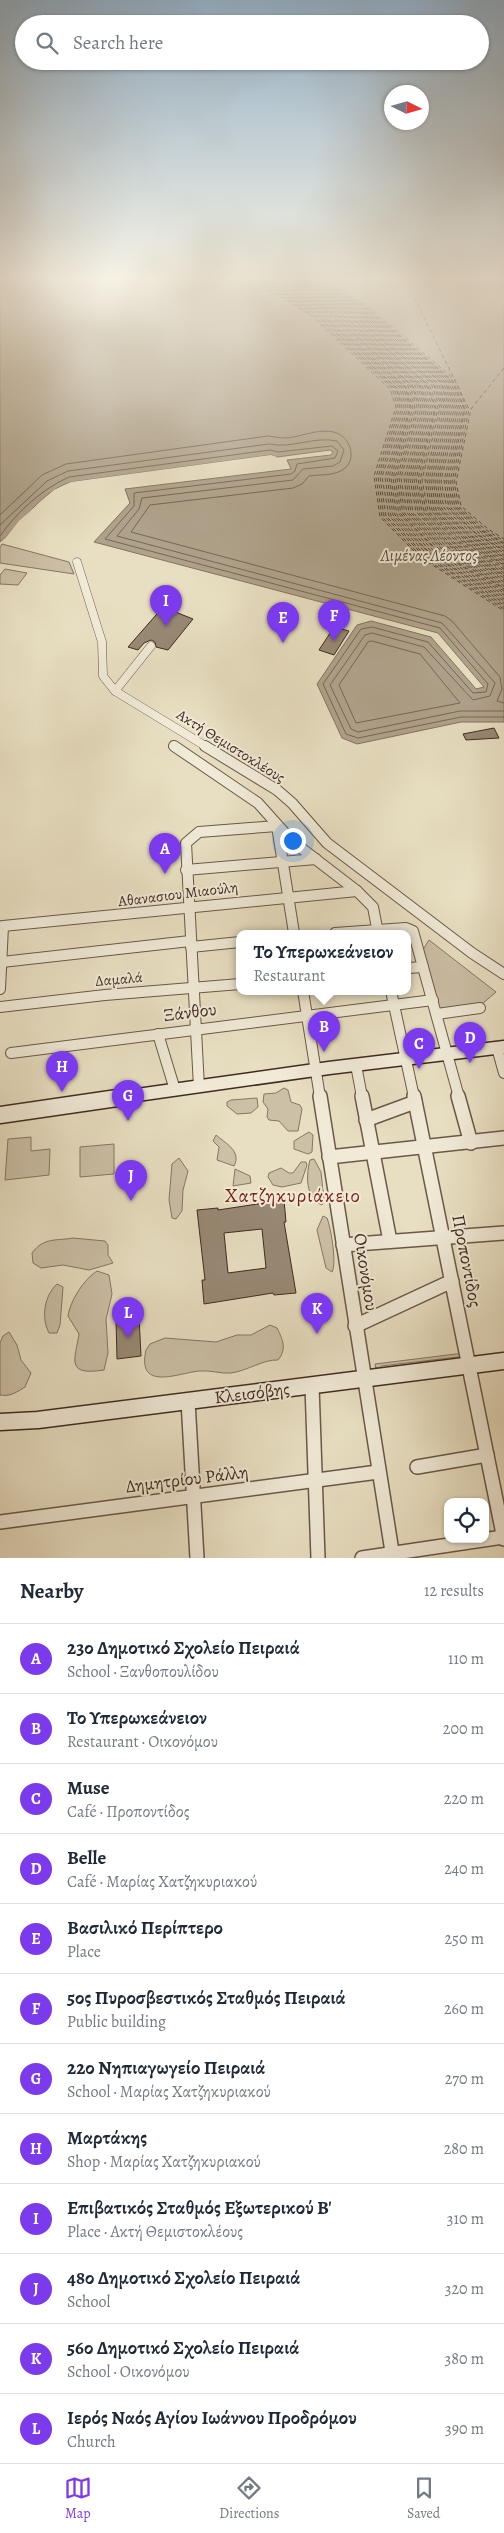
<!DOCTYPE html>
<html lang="en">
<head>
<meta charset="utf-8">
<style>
	:root { --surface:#fff; --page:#f6f6f7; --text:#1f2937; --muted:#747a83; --line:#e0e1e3; --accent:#7c3aed }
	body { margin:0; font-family:Alegreya,serif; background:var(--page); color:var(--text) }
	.controls { position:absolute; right:15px; bottom:15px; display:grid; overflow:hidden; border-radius:10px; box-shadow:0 1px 4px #0004 }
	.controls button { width:45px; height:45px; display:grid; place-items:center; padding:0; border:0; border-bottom:1px solid var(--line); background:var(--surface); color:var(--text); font:25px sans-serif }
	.compass { position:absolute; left:384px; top:85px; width:45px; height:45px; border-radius:50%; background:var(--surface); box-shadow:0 1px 4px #0004; rotate:95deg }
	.you { position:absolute; left:292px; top:840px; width:18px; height:18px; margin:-12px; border:4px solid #fff; border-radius:50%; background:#1a73e8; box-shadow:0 0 0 8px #1a73e833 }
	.badge { display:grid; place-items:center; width:32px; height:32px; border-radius:50%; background:var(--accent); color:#fff; font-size:16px; font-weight:700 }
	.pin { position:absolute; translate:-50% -41px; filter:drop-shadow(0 1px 2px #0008) }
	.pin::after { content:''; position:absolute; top:26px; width:18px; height:15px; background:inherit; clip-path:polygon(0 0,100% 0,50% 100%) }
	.popup { position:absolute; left:236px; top:930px; width:175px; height:65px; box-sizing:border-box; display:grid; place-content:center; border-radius:10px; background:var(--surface); filter:drop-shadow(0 1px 4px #0005); font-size:16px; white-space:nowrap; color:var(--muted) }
	.popup b { font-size:19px; color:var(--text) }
	.popup::after { content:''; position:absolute; left:50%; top:100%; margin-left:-10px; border:10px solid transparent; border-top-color:var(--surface) }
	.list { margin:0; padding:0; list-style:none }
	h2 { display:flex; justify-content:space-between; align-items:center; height:65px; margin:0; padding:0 20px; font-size:21px }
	h2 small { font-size:16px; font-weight:400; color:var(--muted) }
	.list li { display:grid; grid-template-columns:32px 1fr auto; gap:15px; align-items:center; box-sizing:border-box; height:70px; padding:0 20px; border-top:1px solid var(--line) }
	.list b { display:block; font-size:19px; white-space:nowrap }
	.list p { margin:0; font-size:16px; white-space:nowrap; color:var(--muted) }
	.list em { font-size:16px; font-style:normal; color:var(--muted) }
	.icon { flex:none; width:28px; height:28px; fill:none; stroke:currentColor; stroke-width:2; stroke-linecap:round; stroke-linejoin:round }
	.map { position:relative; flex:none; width:504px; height:1558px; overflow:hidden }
	.search { position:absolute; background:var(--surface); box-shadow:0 1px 4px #0004; left:15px; right:15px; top:15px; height:55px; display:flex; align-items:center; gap:12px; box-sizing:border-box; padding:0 18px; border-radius:28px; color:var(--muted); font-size:19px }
	.sheet { height:905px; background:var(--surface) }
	nav { display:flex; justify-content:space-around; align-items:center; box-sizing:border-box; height:70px; border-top:1px solid var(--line); background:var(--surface); font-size:14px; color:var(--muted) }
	nav a { display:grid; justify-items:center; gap:2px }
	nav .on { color:var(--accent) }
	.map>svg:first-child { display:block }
	.green { fill:#ccc0a7; stroke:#867664 }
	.water { fill:#afa28b; stroke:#837261 }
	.pier { fill:#e8dfc2 }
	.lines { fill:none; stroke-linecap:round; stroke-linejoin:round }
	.shore { stroke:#786656; stroke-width:1 }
	.ferry { stroke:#5c493c; stroke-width:1; stroke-dasharray:4 3; stroke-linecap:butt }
	.building { fill:#988975; stroke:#412b21; fill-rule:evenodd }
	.street-far2-casing { stroke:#6b5849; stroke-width:9 }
	.street-far1-casing { stroke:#6b5849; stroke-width:12 }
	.street-casing { stroke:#6b5849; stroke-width:16 }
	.secondary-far1-casing { stroke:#412b21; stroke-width:15 }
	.secondary-casing { stroke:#412b21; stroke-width:19 }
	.street-far2 { stroke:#f0ead7; stroke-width:8 }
	.street-far1 { stroke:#f0ead7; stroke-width:10 }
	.street { stroke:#f0ead7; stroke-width:13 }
	.secondary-far1 { stroke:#f0ead7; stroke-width:12 }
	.secondary { stroke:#f0ead7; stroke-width:16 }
	.labels { text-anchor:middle; stroke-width:4; stroke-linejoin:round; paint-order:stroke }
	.street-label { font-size:15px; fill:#412b21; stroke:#f0ead7 }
	.water-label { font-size:16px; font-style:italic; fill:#5c493c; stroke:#f0ead7 }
	.near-street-label { font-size:18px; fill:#412b21; stroke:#f0ead7 }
	.near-neighbourhood-label { font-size:19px; letter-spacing:1px; fill:#7a1f14; stroke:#f0ead7 }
</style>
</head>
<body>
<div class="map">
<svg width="504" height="1558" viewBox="0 0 504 1558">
	<rect width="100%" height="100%" fill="#e8dfc2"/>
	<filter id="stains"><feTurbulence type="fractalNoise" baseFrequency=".004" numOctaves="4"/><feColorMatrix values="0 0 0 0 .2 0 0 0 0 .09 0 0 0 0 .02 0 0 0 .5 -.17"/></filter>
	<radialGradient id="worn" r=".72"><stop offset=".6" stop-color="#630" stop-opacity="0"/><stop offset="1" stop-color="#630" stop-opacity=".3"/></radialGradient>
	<g class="green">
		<polygon points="2,544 69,562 74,574 0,563 0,547"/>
		<polygon points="5,569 27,573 18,585 0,584 0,575"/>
		<polygon points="429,940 496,992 481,1005 439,1011 421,953"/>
		<polygon points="284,1088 288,1090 291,1102 300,1105 302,1109 298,1131 288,1131 279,1121 269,1120 267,1117 268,1109 263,1102 264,1094 276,1093"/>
		<polygon points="257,1098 258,1107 251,1113 237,1114 227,1106 227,1102 231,1100"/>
		<polygon points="309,1132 313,1135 312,1152 308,1154 294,1149 294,1141"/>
		<path d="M216 1135C225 1143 242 1151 234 1166L217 1160 219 1147 213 1141Z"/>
		<polygon points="31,1137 31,1151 50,1149 49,1175 5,1180 8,1139"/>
		<polygon points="114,1144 114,1174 80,1177 80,1147"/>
		<polygon points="179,1158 188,1171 187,1175 183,1190 182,1211 176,1219 172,1218 169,1200 172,1164"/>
		<path d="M314 1159 321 1172 324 1201 322 1205C305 1198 306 1175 310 1160Z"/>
		<polygon points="301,1162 306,1162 307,1165 301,1183 282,1187 273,1185 268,1177 269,1173 281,1168 289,1173 293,1173"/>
		<polygon points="235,1169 250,1176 251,1183 233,1186"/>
		<path d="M323 1216 327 1218C331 1228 337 1264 332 1272L326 1268 317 1230Z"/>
		<path d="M73 1238 105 1241 108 1245V1255L113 1263 89 1270 63 1265 41 1268 33 1263 32 1253C44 1237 56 1241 73 1238Z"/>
		<path d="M97 1271 109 1275 112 1294 106 1319 108 1353 104 1370C65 1376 75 1360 79 1334L68 1316C70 1301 84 1279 97 1271Z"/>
		<path d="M57 1284 63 1287 60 1325 57 1333H49C41 1318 44 1296 57 1284Z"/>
		<path d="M270 1325 277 1328C283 1340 287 1349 278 1360 264 1359 247 1371 231 1373 221 1374 211 1370 200 1371 181 1372 136 1393 146 1350L150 1344 165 1338 216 1342 237 1335H251Z"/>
		<path d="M9 1332 17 1345 21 1360 31 1373 25 1387C17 1392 10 1397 0 1395V1343L3 1336Z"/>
		<polygon points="464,1353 461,1359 458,1357 381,1366 380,1370 377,1367 376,1370 375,1364"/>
	</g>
	<path class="water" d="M0 279H504V722H461L357 744 342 738 317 684 357 625 371 621 431 637 476 689 484 687 438 633 94 542 130 503 125 489 291 469 287 460 331 455 333 452 330 450 277 457 271 455 71 482C40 492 23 523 0 542Z"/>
	<polygon class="pier" points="271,455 277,457 65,486 56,492 25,519 0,545 19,521 54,490 71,482"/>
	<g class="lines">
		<g class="shore">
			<path d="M0 515 42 475 66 464 268 436C275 437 280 438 287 438 306 436 335 421 348 443 351 448 352 455 350 461 343 477 323 474 309 476L302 484 293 488 150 505 131 532 445 616 452 621 500 677 502 689 497 701 504 703"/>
			<path d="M0 525 47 481 68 471 269 444C292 449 314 436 337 441L344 450 340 462 333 466 303 469 293 480 142 498 139 509 117 536 442 623 495 683 490 696 473 700 424 647 372 633 365 635 330 685 351 729 358 732 460 711H504"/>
			<path d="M0 536C17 512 42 489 69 477L270 450 278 452 332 446 338 451 335 458 297 464 295 471 291 474 134 493V506L105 539 440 628 488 684 486 692 473 693 428 642 372 627 361 629 323 684 346 734 358 738 461 717H504"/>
			<polygon points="372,641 420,654 460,703 356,723 339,685 368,642"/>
		</g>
		<g class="ferry">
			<polyline points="249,279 310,315 390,389 396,407 374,476 380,517 420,557 504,611"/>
			<polyline points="251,279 312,315 392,388 398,407 376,477 382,517 421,556 504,609"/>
			<polyline points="253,279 313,315 394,388 400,407 378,477 384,516 423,555 504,607"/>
			<polyline points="255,279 315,314 396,388 402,407 380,477 386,516 425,555 504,605"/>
			<polyline points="257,279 316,314 397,388 404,407 382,477 389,516 427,554 504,603"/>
			<polyline points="259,279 318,314 399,387 406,407 385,477 391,516 429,553 504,601"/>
			<polyline points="261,279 319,313 401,387 408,407 387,477 393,515 430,553 504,599"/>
			<polyline points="263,279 320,313 403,387 410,407 389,477 395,515 432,552 504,597"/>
			<polyline points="265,279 322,313 405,387 411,407 391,478 397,515 434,551 504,595"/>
			<polyline points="267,279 323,312 406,387 413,407 393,478 399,514 436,550 504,593"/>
			<polyline points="269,279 325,312 408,386 415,407 395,478 401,514 437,550 504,591"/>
			<polyline points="270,279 326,311 410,386 417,407 397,478 403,514 439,549 504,589"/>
			<polyline points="272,279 328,311 412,386 419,407 399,478 405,514 441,548 504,588"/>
			<polyline points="274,279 329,311 413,386 421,408 401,478 407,513 443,548 504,586"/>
			<polyline points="276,279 330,310 415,385 423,408 404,478 409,513 444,547 504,584"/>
			<polyline points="278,279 332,310 417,385 425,408 406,479 411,513 446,546 504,582"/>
			<polyline points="280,279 333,310 419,385 427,408 408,479 413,513 448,545 504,580"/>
			<polyline points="282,279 335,309 420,385 429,408 410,479 416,512 450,545 504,578"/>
			<polyline points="284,279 336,309 422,385 431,408 412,479 418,512 451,544 504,576"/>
			<polyline points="286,279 337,309 424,384 433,408 414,479 420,512 453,543 504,575"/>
			<polyline points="288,279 339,308 426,384 435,408 416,479 422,511 455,543 504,573"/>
			<polyline points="290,279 340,308 427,384 436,408 418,479 424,511 457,542 504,571"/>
			<polyline points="292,279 342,308 429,384 438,408 420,480 426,511 458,541 504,569"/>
			<polyline points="293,279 343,307 431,383 440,408 422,480 428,511 460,540 504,567"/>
			<polyline points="295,279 344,307 433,383 442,408 425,480 430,510 462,540 504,565"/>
			<polyline points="297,279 346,307 434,383 444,408 427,480 432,510 464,539 504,564"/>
			<polyline points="299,279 347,306 436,383 446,408 429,480 434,510 465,538 504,562"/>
			<polyline points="301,279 349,306 438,383 448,409 431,480 436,510 467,538 504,560"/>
			<polyline points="303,279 350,306 440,382 450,409 433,480 438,509 469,537 504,558"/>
			<polyline points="305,279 351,305 441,382 452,409 435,481 440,509 470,536 504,557"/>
			<polyline points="307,279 353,305 443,382 454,409 437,481 442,509 472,536 504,555"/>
			<polyline points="309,279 354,304 445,382 456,409 439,481 444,508 474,535 504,553"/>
			<polyline points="311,279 356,304 446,381 458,409 441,481 447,508 476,534 504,551"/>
			<polyline points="313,279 357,304 448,381 460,409 444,481 449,508 477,534 504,550"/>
			<polyline points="315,279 358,303 450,381 462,409 446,481 451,508 479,533 504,548"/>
			<polyline points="317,279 360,303 452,381 464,409 448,481 453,507 481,532 504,546"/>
			<polyline points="318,279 361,303 453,381 465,409 450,482 455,507 482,531 504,544"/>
			<polyline points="320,279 363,302 455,380 467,409 452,482 457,507 484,531 504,543"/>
			<polyline points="405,279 469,409 454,482 459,507 486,530 504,541"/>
			<polyline points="504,368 471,409 456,482 461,506 488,529 504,539"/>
		</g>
	</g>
	<g class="building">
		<polygon points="163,607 193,619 168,650 156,647 155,642 151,640 144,643 138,650 128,647"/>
		<polygon points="334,627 349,631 334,655 319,650"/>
		<polygon points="494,728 499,738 466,740 463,734"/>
		<path d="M284 1200 286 1222H284L296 1293 274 1295 273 1293 204 1304 202 1280H205L197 1210 218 1208V1210ZM262 1229 266 1268 228 1273 224 1233Z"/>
		<polygon points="139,1317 141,1356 117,1359 116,1320"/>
	</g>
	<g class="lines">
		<defs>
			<g id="street-far2">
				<polyline points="77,562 102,642 103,676 115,691 207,747"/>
				<polyline points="115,691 151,646"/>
				<polyline points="174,746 176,747"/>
			</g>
			<g id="street-far1">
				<polyline points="174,746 258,803 292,841 357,891 373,907 378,933"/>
				<polyline points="205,746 277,790 292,803 327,843 472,953 504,974"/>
				<polyline points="277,826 294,933"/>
				<polyline points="186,870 316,859"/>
				<polyline points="3,926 357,891"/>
				<polyline points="335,933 406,928 413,931 459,1097"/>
				<polyline points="191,947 240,942"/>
				<polyline points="2,962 190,941"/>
				<polyline points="408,968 423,967"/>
				<polyline points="0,989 3,926"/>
				<polyline points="303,991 320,1097"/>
				<polyline points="391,991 414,1097"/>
				<polyline points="0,1007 105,995 240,984"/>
				<polyline points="437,1014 480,1008"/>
				<polyline points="158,1034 175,1090"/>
				<polyline points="497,1048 504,1073"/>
				<polyline points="11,1053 433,1000"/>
				<polyline points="356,1065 362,1097"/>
				<polyline points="199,1087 186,843 199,832 277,826"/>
			</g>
			<g id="street">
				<polyline points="320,1096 393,1558"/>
				<polyline points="362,1096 390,1241"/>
				<polyline points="414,1096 504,1539"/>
				<polyline points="458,1096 471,1143"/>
				<polyline points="366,1120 415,1102"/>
				<polyline points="329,1157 504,1138"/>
				<polyline points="343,1245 504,1233"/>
				<polyline points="355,1326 452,1281"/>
				<polyline points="312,1386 318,1558"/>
				<polyline points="188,1401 197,1558"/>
				<polyline points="417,1467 487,1455"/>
				<polyline points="0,1522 378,1472"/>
				<polyline points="362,1558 503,1537"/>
			</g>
			<polyline id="secondary-far1" points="123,1097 329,1068 504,1047"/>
			<g id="secondary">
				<polyline points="0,1115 131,1096"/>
				<polyline points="0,1422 38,1420 504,1361"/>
			</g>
		</defs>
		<use href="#street-far2" class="street-far2-casing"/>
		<use href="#street-far1" class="street-far1-casing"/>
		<use href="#street" class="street-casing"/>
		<use href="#secondary-far1" class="secondary-far1-casing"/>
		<use href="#secondary" class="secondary-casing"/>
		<use href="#street-far2" class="street-far2"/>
		<use href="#street-far1" class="street-far1"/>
		<use href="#street" class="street"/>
		<use href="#secondary-far1" class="secondary-far1"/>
		<use href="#secondary" class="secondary"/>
	</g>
	<linearGradient id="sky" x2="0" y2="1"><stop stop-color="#91adc3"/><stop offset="0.56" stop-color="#f5f1e4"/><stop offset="1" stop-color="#f5f1e4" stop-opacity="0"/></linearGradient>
	<rect width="504" height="497" fill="url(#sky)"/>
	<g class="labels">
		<g class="street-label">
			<text transform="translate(231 746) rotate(32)" y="5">Ακτή Θεμιστοκλέους</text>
			<text transform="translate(178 894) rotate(-7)" y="5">Αθανασιου Μιαούλη</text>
			<text transform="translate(119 979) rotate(-5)" y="5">Δαμαλά</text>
		</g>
		<g class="water-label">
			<text x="429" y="561">Λιμένας Λέοντος</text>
		</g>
		<g class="near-street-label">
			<text transform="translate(190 1012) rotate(-7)" y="6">Ξάνθου</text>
			<text transform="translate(467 1261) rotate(79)" y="6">Προποντίδος</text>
			<text transform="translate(366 1272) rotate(81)" y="6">Οικονόμου</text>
			<text transform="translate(252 1393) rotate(-7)" y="6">Κλεισόβης</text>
			<text transform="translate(187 1479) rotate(-7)" y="6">Δημητρίου Ράλλη</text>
		</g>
		<g class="near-neighbourhood-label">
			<text x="293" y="1202">Χατζηκυριάκειο</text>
		</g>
	</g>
	<rect width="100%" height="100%" filter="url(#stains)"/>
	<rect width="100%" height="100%" fill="url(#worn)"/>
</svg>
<div class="controls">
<button><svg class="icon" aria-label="locate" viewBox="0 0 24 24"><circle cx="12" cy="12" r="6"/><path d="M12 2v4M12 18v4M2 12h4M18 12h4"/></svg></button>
</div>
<svg class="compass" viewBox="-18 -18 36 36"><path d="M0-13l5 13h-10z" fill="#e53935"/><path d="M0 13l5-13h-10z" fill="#747a83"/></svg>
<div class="you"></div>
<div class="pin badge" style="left:165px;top:874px">A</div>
<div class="pin badge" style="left:324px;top:1052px">B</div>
<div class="popup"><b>Το Υπερωκεάνειον</b>Restaurant</div>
<div class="pin badge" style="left:419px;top:1069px">C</div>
<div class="pin badge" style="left:470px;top:1063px">D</div>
<div class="pin badge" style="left:283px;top:643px">E</div>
<div class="pin badge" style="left:334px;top:641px">F</div>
<div class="pin badge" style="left:128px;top:1121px">G</div>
<div class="pin badge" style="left:62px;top:1092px">H</div>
<div class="pin badge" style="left:166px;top:626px">I</div>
<div class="pin badge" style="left:131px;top:1201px">J</div>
<div class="pin badge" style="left:317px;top:1334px">K</div>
<div class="pin badge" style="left:128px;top:1338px">L</div>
<div class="search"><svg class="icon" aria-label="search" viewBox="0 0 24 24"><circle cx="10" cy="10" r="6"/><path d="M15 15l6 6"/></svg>Search here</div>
</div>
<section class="sheet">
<h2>Nearby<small>12 results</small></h2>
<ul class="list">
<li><span class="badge">A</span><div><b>23ο Δημοτικό Σχολείο Πειραιά</b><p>School · Ξανθοπουλίδου</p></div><em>110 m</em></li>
<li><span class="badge">B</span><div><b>Το Υπερωκεάνειον</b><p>Restaurant · Οικονόμου</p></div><em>200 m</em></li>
<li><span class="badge">C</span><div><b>Muse</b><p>Café · Προποντίδος</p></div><em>220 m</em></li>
<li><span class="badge">D</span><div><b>Belle</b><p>Café · Μαρίας Χατζηκυριακού</p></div><em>240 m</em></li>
<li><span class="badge">E</span><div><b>Βασιλικό Περίπτερο</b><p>Place</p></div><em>250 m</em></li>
<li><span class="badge">F</span><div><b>5ος Πυροσβεστικός Σταθμός Πειραιά</b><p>Public building</p></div><em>260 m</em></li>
<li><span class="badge">G</span><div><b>22ο Νηπιαγωγείο Πειραιά</b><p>School · Μαρίας Χατζηκυριακού</p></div><em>270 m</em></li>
<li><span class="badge">H</span><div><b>Μαρτάκης</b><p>Shop · Μαρίας Χατζηκυριακού</p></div><em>280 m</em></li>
<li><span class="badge">I</span><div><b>Επιβατικός Σταθμός Εξωτερικού Β'</b><p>Place · Ακτή Θεμιστοκλέους</p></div><em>310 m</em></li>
<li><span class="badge">J</span><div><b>48ο Δημοτικό Σχολείο Πειραιά</b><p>School</p></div><em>320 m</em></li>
<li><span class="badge">K</span><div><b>56ο Δημοτικό Σχολείο Πειραιά</b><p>School · Οικονόμου</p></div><em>380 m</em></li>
<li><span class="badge">L</span><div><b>Ιερός Ναός Αγίου Ιωάννου Προδρόμου</b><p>Church</p></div><em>390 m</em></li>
</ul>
</section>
<nav>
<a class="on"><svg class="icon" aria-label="map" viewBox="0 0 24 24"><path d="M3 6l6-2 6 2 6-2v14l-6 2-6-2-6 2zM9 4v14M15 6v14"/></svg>Map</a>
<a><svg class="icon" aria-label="directions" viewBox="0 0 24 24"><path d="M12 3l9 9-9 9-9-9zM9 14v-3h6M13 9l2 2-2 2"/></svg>Directions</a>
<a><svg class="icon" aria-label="saved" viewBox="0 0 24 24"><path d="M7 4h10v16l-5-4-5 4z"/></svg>Saved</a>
</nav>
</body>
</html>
